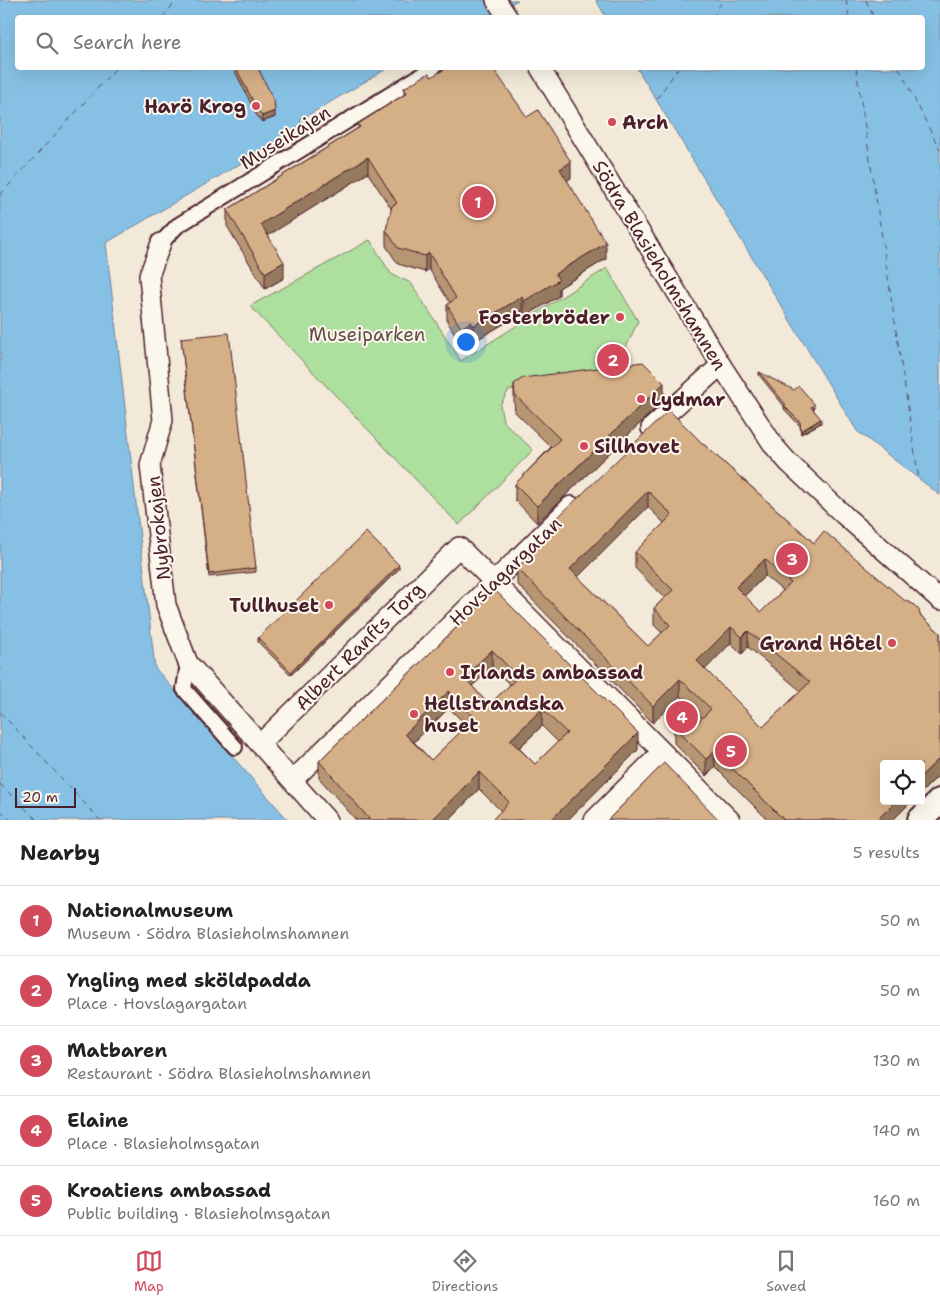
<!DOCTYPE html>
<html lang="en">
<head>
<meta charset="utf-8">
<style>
	:root { --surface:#fff; --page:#f6f6f6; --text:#222; --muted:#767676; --line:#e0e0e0; --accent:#d1495b }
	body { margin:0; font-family:"Shantell Sans",sans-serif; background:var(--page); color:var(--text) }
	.controls { position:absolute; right:15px; bottom:15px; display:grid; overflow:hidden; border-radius:5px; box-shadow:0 5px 20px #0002 }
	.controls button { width:45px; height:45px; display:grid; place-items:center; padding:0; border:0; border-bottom:1px solid var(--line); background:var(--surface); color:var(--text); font:25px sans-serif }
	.scale { position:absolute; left:15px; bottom:12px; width:61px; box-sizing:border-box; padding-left:5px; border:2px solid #4a1f2b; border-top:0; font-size:14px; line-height:18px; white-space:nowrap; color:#4a1f2b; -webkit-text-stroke:4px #fbf7ec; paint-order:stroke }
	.you { position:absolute; left:465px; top:341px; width:18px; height:18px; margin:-12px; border:4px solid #fff; border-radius:50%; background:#1a73e8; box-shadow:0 0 0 8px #1a73e833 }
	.badge { display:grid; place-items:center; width:32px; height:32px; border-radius:50%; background:var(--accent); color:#fff; font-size:16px; font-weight:700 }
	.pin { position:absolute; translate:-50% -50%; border:2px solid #fff; box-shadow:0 1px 5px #0006 }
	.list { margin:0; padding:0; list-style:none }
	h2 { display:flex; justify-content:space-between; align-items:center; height:65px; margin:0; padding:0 20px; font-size:21px }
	h2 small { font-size:16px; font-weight:400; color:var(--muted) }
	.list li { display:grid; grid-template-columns:32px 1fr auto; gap:15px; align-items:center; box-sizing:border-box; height:70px; padding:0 20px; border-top:1px solid var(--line) }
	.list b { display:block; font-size:19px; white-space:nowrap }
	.list p { margin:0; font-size:16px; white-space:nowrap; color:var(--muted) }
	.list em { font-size:16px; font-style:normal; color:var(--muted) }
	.icon { flex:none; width:28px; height:28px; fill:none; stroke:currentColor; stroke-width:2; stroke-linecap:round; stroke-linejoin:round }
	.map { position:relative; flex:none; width:940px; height:820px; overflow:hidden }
	.search { position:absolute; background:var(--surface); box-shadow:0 5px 20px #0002; left:15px; right:15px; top:15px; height:55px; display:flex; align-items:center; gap:12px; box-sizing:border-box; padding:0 18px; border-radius:5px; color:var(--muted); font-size:19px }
	.sheet { height:415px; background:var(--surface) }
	nav { display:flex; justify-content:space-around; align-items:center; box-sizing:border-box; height:70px; border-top:1px solid var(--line); background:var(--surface); font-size:14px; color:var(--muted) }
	nav a { display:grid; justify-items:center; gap:2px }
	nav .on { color:var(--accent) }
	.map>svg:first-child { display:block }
	.green { fill:#addf9f; stroke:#7c7f65 }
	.water { fill:#86c1e5; stroke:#6e809b }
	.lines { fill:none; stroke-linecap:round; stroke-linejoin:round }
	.ferry { stroke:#5c5063; stroke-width:1; stroke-dasharray:6 5; stroke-linecap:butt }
	.pedestrian-casing { stroke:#4a1f2b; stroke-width:18 }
	.minor-casing { stroke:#4a1f2b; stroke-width:22 }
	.tertiary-casing { stroke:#4a1f2b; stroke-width:28 }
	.pedestrian { stroke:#fbf7ec; stroke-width:14 }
	.minor { stroke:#fbf7ec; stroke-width:19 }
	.tertiary { stroke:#fbf7ec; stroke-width:24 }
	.wall { fill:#b79673; stroke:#4a1f2b; fill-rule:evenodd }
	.shaded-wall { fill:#957a5e; stroke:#4a1f2b }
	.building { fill:#d5af86; stroke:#4a1f2b; fill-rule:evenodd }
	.poi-dot { fill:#d1495b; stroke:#fbf7ec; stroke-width:2 }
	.labels { text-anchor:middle; stroke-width:4; stroke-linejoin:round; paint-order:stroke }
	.poi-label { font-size:19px; font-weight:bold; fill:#4a1f2b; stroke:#fbf7ec; text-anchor:start }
	.street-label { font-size:19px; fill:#4a1f2b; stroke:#fbf7ec }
	.park-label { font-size:19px; fill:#634f48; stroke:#fbf7ec }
</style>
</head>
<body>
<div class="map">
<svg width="940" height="820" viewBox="0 0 940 820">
	<rect width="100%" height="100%" fill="#f3e9d8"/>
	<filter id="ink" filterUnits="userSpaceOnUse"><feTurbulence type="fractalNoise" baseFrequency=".02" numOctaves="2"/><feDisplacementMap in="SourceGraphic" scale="10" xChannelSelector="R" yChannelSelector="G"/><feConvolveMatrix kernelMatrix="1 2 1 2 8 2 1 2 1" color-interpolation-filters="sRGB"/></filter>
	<g filter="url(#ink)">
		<polygon class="green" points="370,240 391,274 411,283 461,361 607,268 638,321 613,376 509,390 500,405 503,421 533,450 459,525 250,306"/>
		<g class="water">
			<polygon points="0,0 518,0 494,13 475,18 18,18 18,68 388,68 300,120 304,126 106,243 155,668 288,820 0,820"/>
			<polygon points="596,0 940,0 940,495 857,431 637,68 922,68 922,18 606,17"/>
		</g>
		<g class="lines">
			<g class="ferry">
				<polyline points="846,0 849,18"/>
				<polyline points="866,0 874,18"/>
				<polyline points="162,18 177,0"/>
				<polyline points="712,18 723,0"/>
				<polyline points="856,68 919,480"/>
				<polyline points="899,68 940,150"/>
				<polyline points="657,99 678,68"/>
				<polyline points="0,195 116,68"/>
				<polyline points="0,712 100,820"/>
				<polyline points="0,784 37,820"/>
				<polyline points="0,810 11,820"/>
			</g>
			<defs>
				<g id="pedestrian">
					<polyline points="161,243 177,226 433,68"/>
					<polyline points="188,663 184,689 235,747"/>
				</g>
				<g id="minor">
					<polyline points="496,0 508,18"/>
					<polyline points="540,68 721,365 774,446 788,462 844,515 940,600"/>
					<polyline points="161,243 149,276 163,420 150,465 166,605 188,663 327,820"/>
					<polyline points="651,428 721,365"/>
					<polyline points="260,744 459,547 730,820"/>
					<polyline points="293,780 571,506"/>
					<polyline points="594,820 662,752"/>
				</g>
				<polyline id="tertiary" points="920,820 940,801"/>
			</defs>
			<use href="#pedestrian" class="pedestrian-casing"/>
			<use href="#minor" class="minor-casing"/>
			<use href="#tertiary" class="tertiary-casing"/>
			<use href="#pedestrian" class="pedestrian"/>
			<use href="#minor" class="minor"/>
			<use href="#tertiary" class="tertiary"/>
		</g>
		<g class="wall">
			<polygon points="234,68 258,68 275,117 262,122 256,114 235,71"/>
			<polygon points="431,77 527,117 571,178 567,180 606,259 559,288 559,296 524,317 522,313 473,342 471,338 461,344 447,321 447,305 450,303 429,269 425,272 398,264 386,246 386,230 392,210 368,173 268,235 284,278 265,289 227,226 227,210 358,128 358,124 404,95 404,88"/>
			<polygon points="181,338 256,568 256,572 209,577"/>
			<polygon points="759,372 815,408 813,409 821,423 801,434 800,426 784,409 784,406 759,375"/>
			<polygon points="514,384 664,400 537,523 515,500 515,484 551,447 515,412 514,401"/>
			<path d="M702 443 814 543 920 615 940 633V774L921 793V764L884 801H912L893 820H768L715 767 706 776 674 743V727H693L702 718 680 696 653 723 517 584V568L553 531V522ZM648 507 664 523 635 552V568L664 598 654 608V625L662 633 648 646 578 577ZM765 576 783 591 761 612 744 596ZM731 643 742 654 748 647 801 691 763 727 705 669Z"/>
			<polygon points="399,569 291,675 258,642 258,638"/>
			<path d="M495 590 638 750 568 820H492L501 811 479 789 449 820H356L319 778V761ZM492 667 510 685 489 705 472 686ZM449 708 467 726 431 760 414 742ZM542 726 558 742 535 764 519 748Z"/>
		</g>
		<g class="shaded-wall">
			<polygon points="275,111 275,117 262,122 262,116"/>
			<polygon points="368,157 368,173 261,240 261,224"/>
			<polygon points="571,162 571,178 560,185 560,169"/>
			<polygon points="606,243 606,259 559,288 559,296 524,317 524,301 555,274"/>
			<polygon points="429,253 429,269 425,272 425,256"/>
			<polygon points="284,262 284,278 265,289 265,273"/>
			<polygon points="522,297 522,313 473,342 473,326"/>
			<polygon points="471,322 471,338 461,344 461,328"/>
			<polygon points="664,383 664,400 537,523 537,506"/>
			<polygon points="821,419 821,423 801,434 801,431"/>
			<polygon points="648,491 648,507 570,585 570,569"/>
			<polygon points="765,559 765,576 736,604 736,587"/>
			<polygon points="399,565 399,569 291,675 291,672"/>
			<polygon points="731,627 731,643 697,678 697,661"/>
			<polygon points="748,631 748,647 742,654 742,637"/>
			<polygon points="492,650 492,667 464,694 464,677"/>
			<polygon points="680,679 680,696 653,723 653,706"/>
			<polygon points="449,691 449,708 405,750 405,734"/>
			<polygon points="542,709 542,726 510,756 510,740"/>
			<polygon points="638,733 638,750 568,820 551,820"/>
			<polygon points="715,751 715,767 706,776 706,759"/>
			<polygon points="940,758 940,774 921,793 921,776"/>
			<polygon points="479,772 479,789 449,820 432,820"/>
			<polygon points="896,801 912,801 893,820 877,820"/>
		</g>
		<g class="building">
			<polygon points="236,68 258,68 274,101 275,111 262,116 256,107"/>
			<polygon points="447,68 493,68 527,117 538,110 571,162 560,169 606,243 555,274 559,280 524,301 522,297 473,326 471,322 461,328 447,305 456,298 429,253 425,256 398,248 386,230 392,206 397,203 368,157 261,224 284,262 265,273 227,210 360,127 358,124 407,93 404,88 429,73 431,77"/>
			<polygon points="229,333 256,568 209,574 181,338"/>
			<polygon points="643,362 664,383 537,506 515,484 560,439 515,395 514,384 523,378"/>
			<polygon points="759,372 794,390 799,386 815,405 811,407 821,419 801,431 800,422 784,406 786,405"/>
			<path d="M669 410 702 443 814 543 824 531 904 600 913 604 919 610 920 615 940 633V758L921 776V764H884V801H896L877 820H784L715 751 706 759 674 727H693L711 709 680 679 653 706 517 568 558 527 553 522ZM648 491 672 515 635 552 673 590 654 608 670 625 648 646 570 569ZM765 559 791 583 761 612 736 587ZM731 627 742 637 748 631 810 682 763 727 697 661Z"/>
			<polygon points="366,532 399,565 291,672 258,638"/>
			<path d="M495 590 638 733 551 820H492L509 802 479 772 432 820H370L319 761ZM492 650 518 677 489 705 464 677ZM449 691 475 718 431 760 405 734ZM542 709 567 733 535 764 510 740Z"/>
			<polygon points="664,763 719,820 608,820"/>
		</g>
	</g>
	<g class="poi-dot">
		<circle cx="256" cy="106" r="5"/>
		<circle cx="612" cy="122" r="5"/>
		<circle cx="620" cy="317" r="5"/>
		<circle cx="641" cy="399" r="5"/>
		<circle cx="584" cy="446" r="5"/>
		<circle cx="329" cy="605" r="5"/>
		<circle cx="892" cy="643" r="5"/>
		<circle cx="450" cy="672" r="5"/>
		<circle cx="414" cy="714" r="5"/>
	</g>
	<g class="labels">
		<g class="poi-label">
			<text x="246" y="113" text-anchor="end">Harö Krog</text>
			<text x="622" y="129">Arch</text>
			<text x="610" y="324" text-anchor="end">Fosterbröder</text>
			<text x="651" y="406">Lydmar</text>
			<text x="594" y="453">Sillhovet</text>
			<text x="319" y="612" text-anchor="end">Tullhuset</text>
			<text x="882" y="650" text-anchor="end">Grand Hôtel</text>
			<text x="460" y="679">Irlands ambassad</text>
			<text x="424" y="710">Hellstrandska<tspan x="424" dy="22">huset</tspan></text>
		</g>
		<g class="street-label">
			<text transform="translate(285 137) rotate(-32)" y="7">Museikajen</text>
			<text transform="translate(660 265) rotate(59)" y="7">Södra Blasieholmshamnen</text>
			<text transform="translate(158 528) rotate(-96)" y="7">Nybrokajen</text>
			<text transform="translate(505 571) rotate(-44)" y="7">Hovslagargatan</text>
			<text transform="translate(359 646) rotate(-45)" y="7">Albert Ranfts Torg</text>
		</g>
		<g class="park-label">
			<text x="367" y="341">Museiparken</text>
		</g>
	</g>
</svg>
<div class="controls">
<button><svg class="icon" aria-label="locate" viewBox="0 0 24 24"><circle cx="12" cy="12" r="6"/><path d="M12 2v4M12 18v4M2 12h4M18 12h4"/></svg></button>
</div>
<div class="scale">20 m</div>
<div class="you"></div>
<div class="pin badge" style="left:478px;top:202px">1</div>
<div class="pin badge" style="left:613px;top:360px">2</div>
<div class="pin badge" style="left:792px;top:559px">3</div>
<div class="pin badge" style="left:682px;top:717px">4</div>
<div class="pin badge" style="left:731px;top:751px">5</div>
<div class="search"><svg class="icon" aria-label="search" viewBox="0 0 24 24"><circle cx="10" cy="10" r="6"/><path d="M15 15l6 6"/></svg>Search here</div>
</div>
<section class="sheet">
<h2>Nearby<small>5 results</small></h2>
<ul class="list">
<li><span class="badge">1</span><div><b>Nationalmuseum</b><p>Museum · Södra Blasieholmshamnen</p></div><em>50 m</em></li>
<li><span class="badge">2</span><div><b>Yngling med sköldpadda</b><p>Place · Hovslagargatan</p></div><em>50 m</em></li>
<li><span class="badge">3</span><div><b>Matbaren</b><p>Restaurant · Södra Blasieholmshamnen</p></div><em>130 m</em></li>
<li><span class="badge">4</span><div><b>Elaine</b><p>Place · Blasieholmsgatan</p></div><em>140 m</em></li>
<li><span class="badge">5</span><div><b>Kroatiens ambassad</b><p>Public building · Blasieholmsgatan</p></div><em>160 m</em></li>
</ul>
</section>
<nav>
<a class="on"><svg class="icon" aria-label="map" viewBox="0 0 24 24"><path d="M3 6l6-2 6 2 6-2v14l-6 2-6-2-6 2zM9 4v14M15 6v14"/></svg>Map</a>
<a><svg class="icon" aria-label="directions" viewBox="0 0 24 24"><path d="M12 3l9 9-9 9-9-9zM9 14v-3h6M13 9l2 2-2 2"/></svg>Directions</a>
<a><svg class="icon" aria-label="saved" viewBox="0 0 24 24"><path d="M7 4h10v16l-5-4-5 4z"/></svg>Saved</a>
</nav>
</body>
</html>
